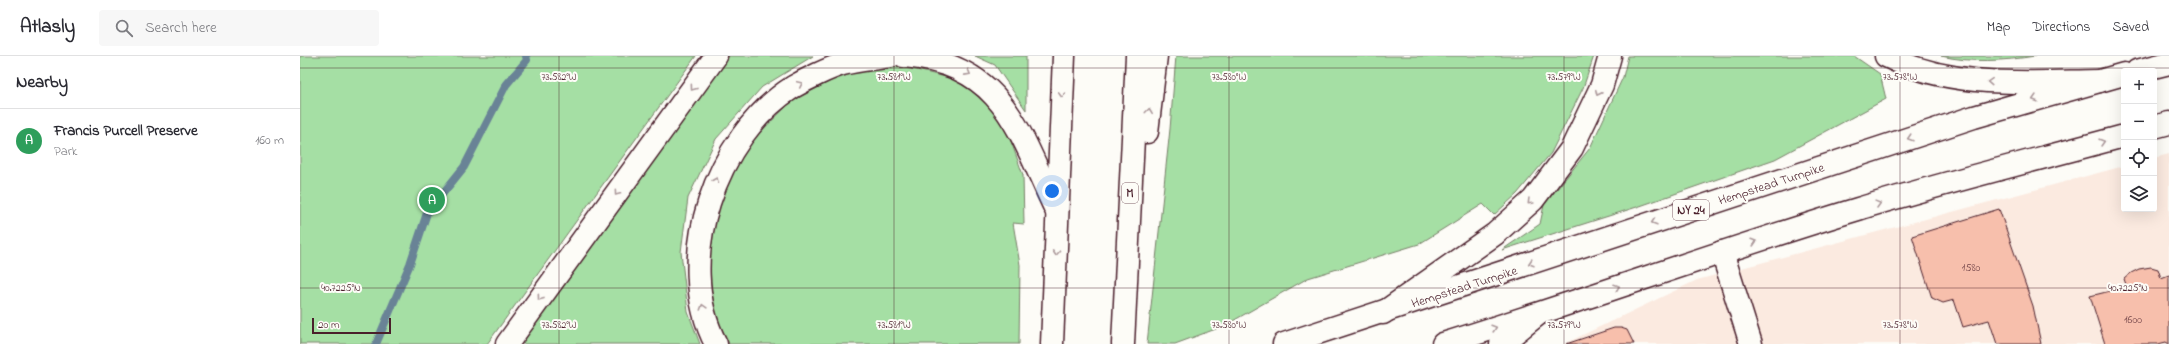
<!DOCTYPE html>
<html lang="en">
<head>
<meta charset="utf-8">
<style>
	:root { --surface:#fff; --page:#f7f7f7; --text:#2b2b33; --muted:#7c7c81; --line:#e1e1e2; --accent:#0f766e }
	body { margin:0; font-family:"Indie Flower",sans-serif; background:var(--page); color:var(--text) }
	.controls { position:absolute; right:12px; top:12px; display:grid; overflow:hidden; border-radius:4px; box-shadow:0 4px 16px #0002 }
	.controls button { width:36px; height:36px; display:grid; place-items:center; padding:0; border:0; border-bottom:1px solid var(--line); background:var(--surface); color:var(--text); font:20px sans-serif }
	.scale { position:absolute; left:12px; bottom:10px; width:79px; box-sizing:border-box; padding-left:4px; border:2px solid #4a1f2b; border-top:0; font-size:11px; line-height:14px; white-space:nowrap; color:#4a1f2b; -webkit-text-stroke:3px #fdfcf7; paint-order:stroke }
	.you { position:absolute; left:752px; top:135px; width:14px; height:14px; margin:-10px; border:3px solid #fff; border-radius:50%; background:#1a73e8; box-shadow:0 0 0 6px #1a73e833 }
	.badge { display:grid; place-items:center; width:26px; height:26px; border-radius:50%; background:var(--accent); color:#fff; font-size:13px; font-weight:700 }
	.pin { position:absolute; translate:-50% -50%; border:2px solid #fff; box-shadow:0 1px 4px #0006 }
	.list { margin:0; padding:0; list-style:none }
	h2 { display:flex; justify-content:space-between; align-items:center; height:52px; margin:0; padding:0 16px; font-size:17px }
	h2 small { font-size:13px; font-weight:400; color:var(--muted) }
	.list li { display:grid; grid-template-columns:26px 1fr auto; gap:12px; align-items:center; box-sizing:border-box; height:64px; padding:0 16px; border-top:1px solid var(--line) }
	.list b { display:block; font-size:15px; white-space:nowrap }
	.list p { margin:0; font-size:13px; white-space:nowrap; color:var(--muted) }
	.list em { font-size:13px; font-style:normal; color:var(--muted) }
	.icon { flex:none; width:22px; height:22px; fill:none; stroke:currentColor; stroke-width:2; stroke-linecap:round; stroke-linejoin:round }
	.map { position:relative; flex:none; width:1869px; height:288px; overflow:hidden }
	header { display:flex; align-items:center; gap:24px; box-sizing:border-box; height:56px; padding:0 20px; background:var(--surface); border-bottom:1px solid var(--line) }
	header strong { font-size:19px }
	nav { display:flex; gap:22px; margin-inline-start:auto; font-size:14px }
	.search { width:280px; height:36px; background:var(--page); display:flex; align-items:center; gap:10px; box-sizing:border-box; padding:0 14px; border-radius:4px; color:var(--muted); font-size:15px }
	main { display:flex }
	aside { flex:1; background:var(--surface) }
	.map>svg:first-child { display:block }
	.built { fill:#fbeae0 }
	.green { fill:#a5dfa4; stroke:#787f68 }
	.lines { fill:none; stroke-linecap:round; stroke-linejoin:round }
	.stream { stroke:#698396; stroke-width:8 }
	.building { fill:#f7bfac; stroke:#4a1f2b }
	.minor-casing { stroke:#4a1f2b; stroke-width:25 }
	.major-casing { stroke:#4a1f2b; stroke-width:25 }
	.highway-casing { stroke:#4a1f2b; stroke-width:25 }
	.minor { stroke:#fdfcf7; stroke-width:22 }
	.major { stroke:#fdfcf7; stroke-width:22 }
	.highway { stroke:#fdfcf7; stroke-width:22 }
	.oneway { stroke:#ac999b }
	.ticks { fill:none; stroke:#4a1f2b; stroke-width:1; stroke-opacity:0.45 }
	.labels { text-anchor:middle; stroke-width:4; stroke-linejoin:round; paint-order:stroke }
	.number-label { font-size:11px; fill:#75474b }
	.shield { fill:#fdfcf7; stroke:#806168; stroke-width:1 }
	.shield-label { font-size:12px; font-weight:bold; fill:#4a1f2b }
	.street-label { font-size:13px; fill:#4a1f2b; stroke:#fdfcf7 }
	.ticks-label { font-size:10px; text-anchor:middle; fill:#4a1f2b; stroke:#fdfcf7; stroke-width:4; stroke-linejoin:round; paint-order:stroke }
</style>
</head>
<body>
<header>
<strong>Atlasly</strong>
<div class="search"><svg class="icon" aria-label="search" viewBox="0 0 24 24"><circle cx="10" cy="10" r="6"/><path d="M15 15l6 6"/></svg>Search here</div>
<nav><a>Map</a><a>Directions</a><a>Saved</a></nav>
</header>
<main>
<aside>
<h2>Nearby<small></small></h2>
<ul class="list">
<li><span class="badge" style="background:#2e9e5b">A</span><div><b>Francis Purcell Preserve</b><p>Park</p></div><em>160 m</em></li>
</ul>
</aside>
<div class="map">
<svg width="1869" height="288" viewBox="0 0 1869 288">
	<rect width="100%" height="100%" fill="#fdfcf7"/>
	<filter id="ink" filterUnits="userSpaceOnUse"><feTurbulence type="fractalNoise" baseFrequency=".025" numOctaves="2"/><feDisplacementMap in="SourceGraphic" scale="8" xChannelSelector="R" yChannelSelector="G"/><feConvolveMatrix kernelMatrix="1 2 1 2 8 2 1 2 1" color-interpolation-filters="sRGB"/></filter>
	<g filter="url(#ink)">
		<polygon class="built" points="1869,98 1869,288 1264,288 1397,224 1824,110 1824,153 1854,153 1854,102"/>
		<g class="green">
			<polygon points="0,0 396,0 187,288 0,288"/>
			<polygon points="429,0 513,0 462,31 416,83 388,142 381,196 388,256 400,288 220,288"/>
			<polygon points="675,0 726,0 726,54 695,9"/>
			<polygon points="876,0 1294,0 1283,32 1251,97 1217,138 1194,159 1183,148 1119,188 1008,222 924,270 875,288 847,288 870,73"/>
			<polygon points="1328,0 1554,0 1580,18 1586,43 1475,103 1340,150 1202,194 1240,168 1244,149 1290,92 1323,21"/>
			<path d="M1641 0H1735C1705 5 1670 7 1641 0Z"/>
			<polygon points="600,10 658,24 702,60 723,119 724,168 713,167 720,209 719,288 429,288 415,259 408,206 416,151 446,90 491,46 545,17"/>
		</g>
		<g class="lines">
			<polyline class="stream" points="76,288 110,208 127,157 164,111 206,29 227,4 226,0"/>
		</g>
		<g class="building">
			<polygon points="1699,153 1733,250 1741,288 1697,288 1689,264 1663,271 1654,244 1643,247 1632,242 1612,180"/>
			<polygon points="1851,211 1858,213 1861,222 1869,219 1869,288 1866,286 1858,288 1805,288 1790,240 1827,231 1824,223 1831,217 1839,213"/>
			<polygon points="1314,272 1321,272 1327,274 1334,288 1266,288"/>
		</g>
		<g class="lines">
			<defs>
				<polyline id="minor" points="1422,196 1451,288"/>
				<g id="major">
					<polyline points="1837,15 1869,7"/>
					<polyline points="1854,71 1869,67"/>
					<polyline points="984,288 1674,61 1824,18"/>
					<path d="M1143 288C1282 245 1419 195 1558 153 1646 126 1736 104 1824 80"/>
				</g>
				<g id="highway">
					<path d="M604 0C704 8 719 76 756 154"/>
					<path d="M1586 0C1652 33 1727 26 1799 25"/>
					<polyline points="847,76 856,0"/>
					<polyline points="1083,257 1195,178 1233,144 1272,92 1302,29 1310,0"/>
					<polyline points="207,288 416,0"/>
					<path d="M416 288C372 204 416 80 493 31 505 24 529 12 543 8 558 4 575 3 591 0"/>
					<polyline points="752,288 764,0"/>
					<polyline points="823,288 837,0"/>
					<polyline points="1201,288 1237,259"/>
				</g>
			</defs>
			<use href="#minor" class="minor-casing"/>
			<use href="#major" class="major-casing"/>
			<use href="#highway" class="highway-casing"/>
			<use href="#minor" class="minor"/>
			<use href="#major" class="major"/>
			<use href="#highway" class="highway"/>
		</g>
		<defs><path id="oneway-chevron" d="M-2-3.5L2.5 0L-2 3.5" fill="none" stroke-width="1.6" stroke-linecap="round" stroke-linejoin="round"/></defs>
		<g class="oneway">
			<use href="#oneway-chevron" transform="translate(668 17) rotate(29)"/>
			<use href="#oneway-chevron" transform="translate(1690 26) rotate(-177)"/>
			<use href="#oneway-chevron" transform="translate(500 28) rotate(-25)"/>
			<use href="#oneway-chevron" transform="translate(393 32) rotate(126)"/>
			<use href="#oneway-chevron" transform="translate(1298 37) rotate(116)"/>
			<use href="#oneway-chevron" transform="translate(762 39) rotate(92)"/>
			<use href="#oneway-chevron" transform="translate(1735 43) rotate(164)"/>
			<use href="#oneway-chevron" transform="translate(849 55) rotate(-83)"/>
			<use href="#oneway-chevron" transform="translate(1610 82) rotate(162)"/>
			<use href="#oneway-chevron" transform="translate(1802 86) rotate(-16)"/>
			<use href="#oneway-chevron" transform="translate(416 124) rotate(-67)"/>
			<use href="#oneway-chevron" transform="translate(317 137) rotate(126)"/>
			<use href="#oneway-chevron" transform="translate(1230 146) rotate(135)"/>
			<use href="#oneway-chevron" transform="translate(1578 148) rotate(-15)"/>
			<use href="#oneway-chevron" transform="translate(1354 166) rotate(162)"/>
			<use href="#oneway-chevron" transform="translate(1454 186) rotate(-17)"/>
			<use href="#oneway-chevron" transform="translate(756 197) rotate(93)"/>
			<use href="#oneway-chevron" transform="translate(1231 207) rotate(162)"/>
			<use href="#oneway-chevron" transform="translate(1317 231) rotate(-19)"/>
			<use href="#oneway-chevron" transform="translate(240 242) rotate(126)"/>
			<use href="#oneway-chevron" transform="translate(403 251) rotate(-107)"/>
			<use href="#oneway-chevron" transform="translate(1194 272) rotate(-17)"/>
		</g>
	</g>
	<path class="ticks" d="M259 0V288M594 0V288M929 0V288M1264 0V288M1600 0V288M0 12H1869M0 232H1869"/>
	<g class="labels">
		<g class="number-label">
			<text x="1671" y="215">1580</text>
			<text x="1833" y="267">1600</text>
		</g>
		<g class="shield">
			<rect x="822" y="127" width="16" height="20" rx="3"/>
			<rect x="1373" y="144" width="36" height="20" rx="3"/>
		</g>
		<g class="shield-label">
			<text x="830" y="141">M</text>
			<text x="1391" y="158">NY 24</text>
		</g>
		<g class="street-label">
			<text transform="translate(1471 127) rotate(-18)" y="5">Hempstead Turnpike</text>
			<text transform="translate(1164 230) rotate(-18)" y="5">Hempstead Turnpike</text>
		</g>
	</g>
	<g class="ticks-label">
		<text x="259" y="24">73.582°W</text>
		<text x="594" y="24">73.581°W</text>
		<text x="929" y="24">73.580°W</text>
		<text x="1264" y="24">73.579°W</text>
		<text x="1600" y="24">73.578°W</text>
		<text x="41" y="235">40.7225°N</text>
		<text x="1828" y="235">40.7225°N</text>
		<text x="259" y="272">73.582°W</text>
		<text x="594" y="272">73.581°W</text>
		<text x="929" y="272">73.580°W</text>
		<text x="1264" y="272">73.579°W</text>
		<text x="1600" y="272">73.578°W</text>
	</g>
</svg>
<div class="controls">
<button>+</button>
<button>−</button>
<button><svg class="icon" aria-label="locate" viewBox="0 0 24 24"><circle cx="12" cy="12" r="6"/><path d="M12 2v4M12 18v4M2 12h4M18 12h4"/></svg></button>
<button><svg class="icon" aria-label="layers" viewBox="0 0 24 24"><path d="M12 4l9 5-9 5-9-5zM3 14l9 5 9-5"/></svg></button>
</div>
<div class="scale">20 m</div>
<div class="you"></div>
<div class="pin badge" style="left:132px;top:144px;background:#2e9e5b">A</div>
</div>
</main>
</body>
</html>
